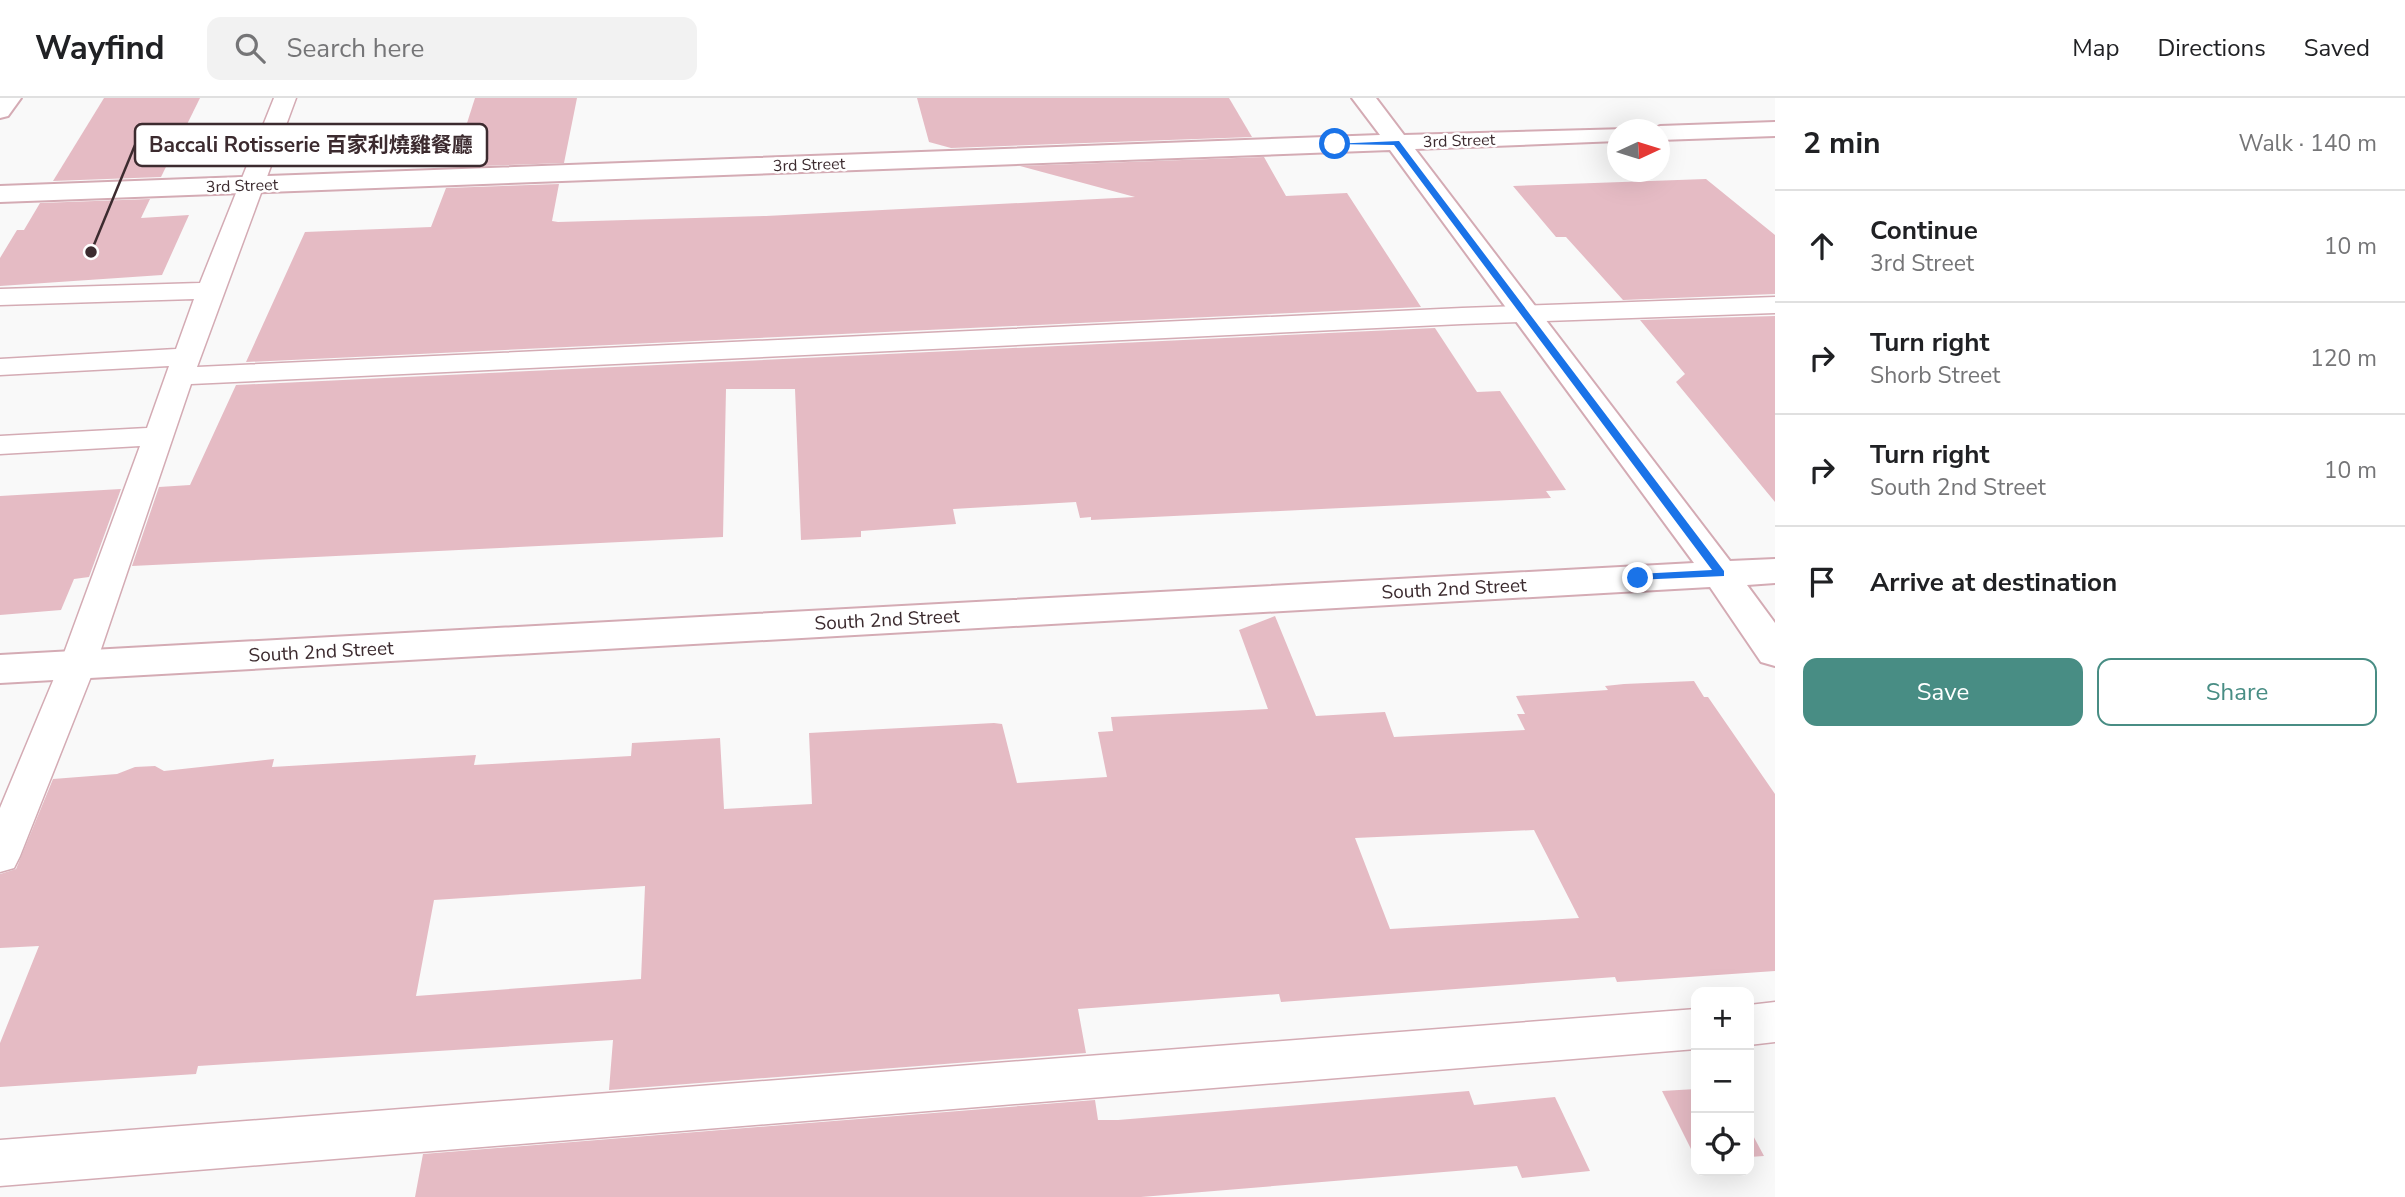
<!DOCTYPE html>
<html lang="en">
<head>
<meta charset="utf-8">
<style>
	:root { --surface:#fff; --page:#f2f2f2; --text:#202124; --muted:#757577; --line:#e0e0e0; --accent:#488d84 }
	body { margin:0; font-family:"Nunito Sans","Noto Sans SC",sans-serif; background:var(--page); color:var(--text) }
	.controls { position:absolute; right:21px; bottom:21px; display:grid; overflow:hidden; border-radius:14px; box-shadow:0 7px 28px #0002 }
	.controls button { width:63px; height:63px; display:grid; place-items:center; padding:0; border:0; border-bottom:2px solid var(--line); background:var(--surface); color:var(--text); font:35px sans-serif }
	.compass { position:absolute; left:1607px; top:21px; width:63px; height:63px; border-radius:50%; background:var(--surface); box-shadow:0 7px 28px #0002; rotate:86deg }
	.stop { position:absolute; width:21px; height:21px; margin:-16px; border:5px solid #1a73e8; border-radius:50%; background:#fff }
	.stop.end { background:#1a73e8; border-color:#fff; box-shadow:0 2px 7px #0008 }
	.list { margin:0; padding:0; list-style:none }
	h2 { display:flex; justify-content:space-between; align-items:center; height:91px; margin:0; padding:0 28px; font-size:30px }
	h2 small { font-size:23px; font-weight:400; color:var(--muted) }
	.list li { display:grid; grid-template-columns:46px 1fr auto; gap:21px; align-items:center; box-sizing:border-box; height:112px; padding:0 28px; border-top:2px solid var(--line) }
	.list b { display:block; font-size:26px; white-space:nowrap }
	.list p { margin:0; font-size:23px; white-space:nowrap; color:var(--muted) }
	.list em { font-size:23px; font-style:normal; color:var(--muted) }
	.actions { display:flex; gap:14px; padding:21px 28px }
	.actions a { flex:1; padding:16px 0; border:2px solid var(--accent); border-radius:14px; text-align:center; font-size:24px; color:var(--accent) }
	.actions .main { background:var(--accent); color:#fff }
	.icon { flex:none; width:38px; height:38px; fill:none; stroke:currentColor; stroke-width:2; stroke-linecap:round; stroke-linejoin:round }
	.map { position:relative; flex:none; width:1775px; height:1099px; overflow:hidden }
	header { display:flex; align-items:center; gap:42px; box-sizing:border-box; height:98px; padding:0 35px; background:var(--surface); border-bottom:2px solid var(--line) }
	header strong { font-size:33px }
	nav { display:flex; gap:38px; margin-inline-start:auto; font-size:24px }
	.search { width:490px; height:63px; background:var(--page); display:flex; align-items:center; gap:18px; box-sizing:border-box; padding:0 24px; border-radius:14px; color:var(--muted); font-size:26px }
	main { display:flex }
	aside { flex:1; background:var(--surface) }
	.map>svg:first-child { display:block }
	.building { fill:#e5bbc4; fill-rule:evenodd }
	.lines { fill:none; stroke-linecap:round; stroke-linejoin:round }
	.service-casing { stroke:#d4abb4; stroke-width:3 }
	.minor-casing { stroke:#d4abb4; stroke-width:4 }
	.primary-casing { stroke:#d4abb4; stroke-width:4 }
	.service { fill:#fff; fill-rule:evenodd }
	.minor { fill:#fff; fill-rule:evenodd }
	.primary { fill:#fff; fill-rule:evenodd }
	.route { fill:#1a73e8 }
	.labels { text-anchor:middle; stroke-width:5; stroke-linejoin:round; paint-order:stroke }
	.far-street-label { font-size:16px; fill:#3c2b2f; stroke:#fff }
	.street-label { font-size:19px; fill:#3c2b2f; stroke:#fff }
	.leader { fill:none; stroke:#3c2b2f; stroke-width:2.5 }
	.callout-dot { fill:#3c2b2f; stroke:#fff; stroke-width:2.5 }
	.callout { fill:#fff; stroke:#3c2b2f; stroke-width:2.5 }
	.callout-label { font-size:21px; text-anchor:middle; font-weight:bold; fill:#3c2b2f }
</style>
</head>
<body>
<header>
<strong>Wayfind</strong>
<div class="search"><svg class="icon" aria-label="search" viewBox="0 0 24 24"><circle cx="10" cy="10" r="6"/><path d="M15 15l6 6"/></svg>Search here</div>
<nav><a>Map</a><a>Directions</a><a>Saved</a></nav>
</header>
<main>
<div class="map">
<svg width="1775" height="1099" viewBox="0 0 1775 1099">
	<rect width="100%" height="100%" fill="#f9f9f9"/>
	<g class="building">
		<polygon points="104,0 200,0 161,79 53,83"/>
		<polygon points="475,0 577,0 564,65 453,69"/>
		<polygon points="917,0 1229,0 1252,39 951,50 929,44"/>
		<polygon points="1264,59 1286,98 1347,95 1421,209 246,264 305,134 431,129 446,90 559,86 552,123 558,124 766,118 1135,99 1020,68"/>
		<polygon points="1706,81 1775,137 1775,196 1623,202 1566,139 1556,139 1513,88"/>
		<polygon points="150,101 141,120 189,117 162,177 0,188 0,160 17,132 24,132 40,105"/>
		<polygon points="1775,218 1775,404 1676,284 1685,276 1640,222"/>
		<polygon points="1435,230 1477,294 1500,293 1566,392 1546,393 1551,400 1091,422 1091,419 1080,420 1076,404 953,411 956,426 861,433 861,439 801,442 795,291 726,291 723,439 132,468 159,389 190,387 236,287"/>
		<polygon points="121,391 89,479 74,481 61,512 0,517 0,398"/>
		<path d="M1275 518 1316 618 1385 614 1394 639 1525 632 1517 616H1525L1516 598 1608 592 1605 588 1624 586 1694 583 1704 599H1708L1775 696V873L1617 884 1615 879 1281 904 1279 896 1078 911 1086 955 609 992 613 942 198 968 196 976 0 989V945L39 848 0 850V776L16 771 53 681 117 676 135 669 155 668 164 673 274 661 272 669 476 657 474 667 631 658 632 645 720 640 724 711 812 706 809 635 994 625 1002 626 1017 685 1107 679 1098 634 1113 633 1111 619 1268 611 1239 532ZM1534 732 1579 820 1390 831 1355 740ZM645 788 641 881 416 898 434 802Z"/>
		<polygon points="1696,991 1696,1061 1662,993"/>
		<polygon points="1469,993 1474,1007 1555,999 1590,1073 1522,1080 1517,1068 1141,1099 415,1099 423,1056 1095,1002 1098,1022 1118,1022"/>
		<polygon points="1749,1030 1764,1058 1749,1059"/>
	</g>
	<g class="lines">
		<defs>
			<g id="service">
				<polygon points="274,0 296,0 197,269 1462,210 1775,199 1775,215 1462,226 191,286 96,566 20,758 14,770 0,774 0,710 60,566 140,348 0,356 0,338 147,330 169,268 0,277 0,261 176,251 194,201 0,207 0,191 200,185"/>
				<polygon points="1775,904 1775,944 1749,947 1749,907"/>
				<polygon points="1696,911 1696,951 0,1088 0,1042"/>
			</g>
			<g id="minor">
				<polygon points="1352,0 1376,0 1404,37 1627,31 1618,32 1618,43 1415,51 1730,463 1775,461 1775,485 1747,487 1775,525 1775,568 1761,564 1710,489 0,585 0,557 1694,465 1390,52 0,104 0,88 1380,37"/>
				<polygon points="1775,24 1775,38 1660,42 1660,32 1650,32 1660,28"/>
			</g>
			<polygon id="primary" points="0,0 21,0 8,18 0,20"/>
		</defs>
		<use href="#service" class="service-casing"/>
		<use href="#minor" class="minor-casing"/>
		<use href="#primary" class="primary-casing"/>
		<use href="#service" class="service"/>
		<use href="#minor" class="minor"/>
		<use href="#primary" class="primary"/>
	</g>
	<polygon class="route" points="1399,43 1724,473 1724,478 1635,482 1635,477 1638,476 1712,472 1394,47 1331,46"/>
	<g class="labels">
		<g class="far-street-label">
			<text transform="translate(1459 42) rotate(-2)" y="6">3rd Street</text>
			<text transform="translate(809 66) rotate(-2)" y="6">3rd Street</text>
			<text transform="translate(242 87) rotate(-2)" y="6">3rd Street</text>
		</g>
		<g class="street-label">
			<text transform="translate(1454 490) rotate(-3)" y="7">South 2nd Street</text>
			<text transform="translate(887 521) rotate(-3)" y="7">South 2nd Street</text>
			<text transform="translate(321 553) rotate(-3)" y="7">South 2nd Street</text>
		</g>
	</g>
	<path class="leader" d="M91 154L135 47"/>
	<circle class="callout-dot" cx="91" cy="154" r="7"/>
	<rect class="callout" x="135" y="26" width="352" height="42" rx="7"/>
	<g class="callout-label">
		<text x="311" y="54">Baccali Rotisserie 百家利燒雞餐廳</text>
	</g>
</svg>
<div class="controls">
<button>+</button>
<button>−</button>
<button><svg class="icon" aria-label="locate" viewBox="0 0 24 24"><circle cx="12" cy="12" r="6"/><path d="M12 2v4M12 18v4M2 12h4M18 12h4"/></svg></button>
</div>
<svg class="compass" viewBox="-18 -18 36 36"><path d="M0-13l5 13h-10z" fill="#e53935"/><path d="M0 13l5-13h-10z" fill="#757577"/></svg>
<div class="stop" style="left:1335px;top:46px"></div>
<div class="stop end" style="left:1638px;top:480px"></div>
</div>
<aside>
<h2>2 min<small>Walk · 140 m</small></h2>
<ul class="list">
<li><svg class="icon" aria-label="ahead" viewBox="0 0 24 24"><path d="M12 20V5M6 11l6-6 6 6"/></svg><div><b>Continue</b><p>3rd Street</p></div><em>10 m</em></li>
<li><svg class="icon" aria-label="right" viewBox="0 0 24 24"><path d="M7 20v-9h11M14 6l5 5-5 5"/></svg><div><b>Turn right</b><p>Shorb Street</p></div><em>120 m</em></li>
<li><svg class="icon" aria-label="right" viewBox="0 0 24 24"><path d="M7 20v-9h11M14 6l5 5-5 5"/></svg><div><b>Turn right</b><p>South 2nd Street</p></div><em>10 m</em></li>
<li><svg class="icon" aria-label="arrive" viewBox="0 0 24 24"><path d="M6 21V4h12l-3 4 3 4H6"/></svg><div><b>Arrive at destination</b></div></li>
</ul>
<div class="actions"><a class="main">Save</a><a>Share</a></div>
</aside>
</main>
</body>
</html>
